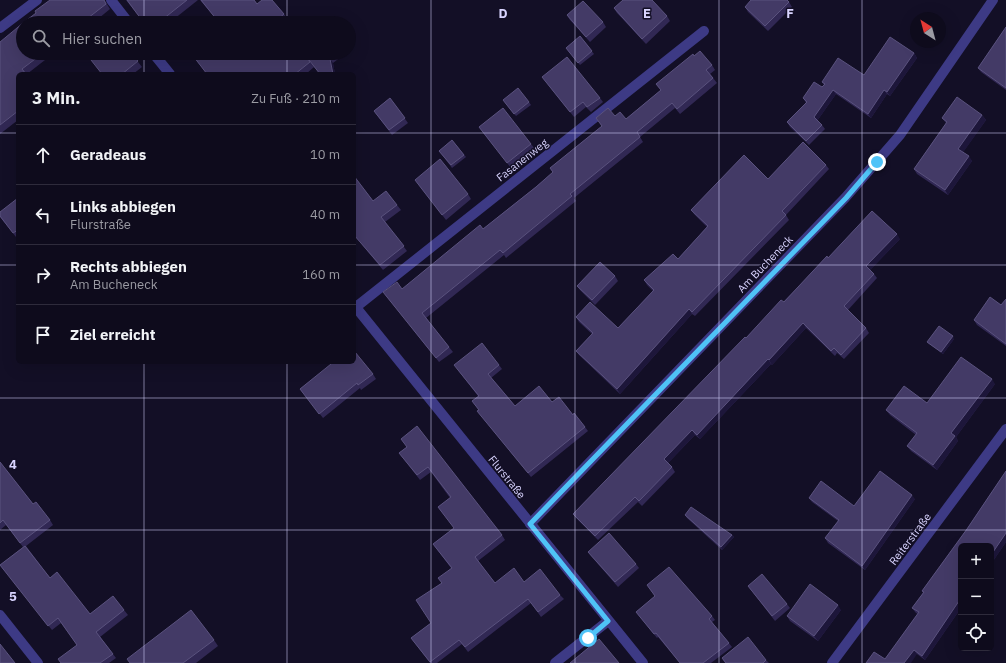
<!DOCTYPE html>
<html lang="de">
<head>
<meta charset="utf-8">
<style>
	:root { --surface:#0e0b1c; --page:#171425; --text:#f1f3f6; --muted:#9b9ba3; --line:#2e2b3b }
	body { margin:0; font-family:"IBM Plex Sans",sans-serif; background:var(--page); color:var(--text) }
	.controls { position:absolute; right:12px; bottom:12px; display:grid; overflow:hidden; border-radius:6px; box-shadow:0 4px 16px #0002 }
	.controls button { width:36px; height:36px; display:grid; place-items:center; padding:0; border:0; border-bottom:1px solid var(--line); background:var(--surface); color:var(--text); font:20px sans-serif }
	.compass { position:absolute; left:910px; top:12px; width:36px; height:36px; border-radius:50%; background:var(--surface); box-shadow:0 4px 16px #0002; rotate:324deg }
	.stop { position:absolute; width:12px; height:12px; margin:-9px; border:3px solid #4fc3f7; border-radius:50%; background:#fff }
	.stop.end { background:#4fc3f7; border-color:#fff; box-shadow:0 1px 4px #0008 }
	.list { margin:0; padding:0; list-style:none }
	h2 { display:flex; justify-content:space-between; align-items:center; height:52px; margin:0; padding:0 16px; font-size:17px }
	h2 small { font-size:13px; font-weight:400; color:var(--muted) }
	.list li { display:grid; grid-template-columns:26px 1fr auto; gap:12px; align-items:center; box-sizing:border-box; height:60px; padding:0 16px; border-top:1px solid var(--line) }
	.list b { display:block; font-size:15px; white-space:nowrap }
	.list p { margin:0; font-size:13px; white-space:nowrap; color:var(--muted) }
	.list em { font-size:13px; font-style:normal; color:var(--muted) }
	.icon { flex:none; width:22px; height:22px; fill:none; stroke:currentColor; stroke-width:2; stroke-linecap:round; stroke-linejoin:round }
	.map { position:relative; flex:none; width:1006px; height:663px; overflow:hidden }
	.search { position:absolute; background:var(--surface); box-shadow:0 4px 16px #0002; left:16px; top:16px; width:340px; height:44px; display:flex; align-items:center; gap:10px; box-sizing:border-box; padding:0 14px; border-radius:22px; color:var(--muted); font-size:15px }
	.panel { position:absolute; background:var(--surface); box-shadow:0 4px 16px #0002; left:16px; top:72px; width:340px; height:292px; border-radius:6px }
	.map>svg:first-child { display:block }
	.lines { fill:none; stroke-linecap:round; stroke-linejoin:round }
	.service { stroke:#3d3a85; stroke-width:10 }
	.minor { stroke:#3d3a85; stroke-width:10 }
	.wall { fill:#312854 }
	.shaded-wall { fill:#1d163a }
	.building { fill:#433a66; stroke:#5a527e }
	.route { stroke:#4fc3f7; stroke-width:5 }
	.grid { fill:none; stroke:#d9d4ff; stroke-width:1; stroke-opacity:0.55 }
	.labels { text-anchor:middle; stroke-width:3; stroke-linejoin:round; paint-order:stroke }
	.street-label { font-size:11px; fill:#d9d4ff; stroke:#130f26 }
	.grid-label { font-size:13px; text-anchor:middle; font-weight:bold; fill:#d9d4ff; stroke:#130f26; stroke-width:3; stroke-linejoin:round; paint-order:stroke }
</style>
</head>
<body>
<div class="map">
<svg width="1006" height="663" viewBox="0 0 1006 663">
	<rect width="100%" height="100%" fill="#130f26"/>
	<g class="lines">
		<polyline class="service" points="555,663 608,621"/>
		<g class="minor">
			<polyline points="111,0 129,23"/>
			<polyline points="0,28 37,0"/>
			<polyline points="153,53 170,74"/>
			<polyline points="354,305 643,663"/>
			<polyline points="356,307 704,31"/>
			<polyline points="530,524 845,198 900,135 993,0"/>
			<polyline points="0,615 38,663"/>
			<polyline points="832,663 1006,429"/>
		</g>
	</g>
	<g class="wall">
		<polygon points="50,0 105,0 105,1 110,9 93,23 36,13"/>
		<polygon points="126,0 198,0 169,23 144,23"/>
		<polygon points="200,0 254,0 257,4 284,14 288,20 284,23 213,23 217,20"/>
		<polygon points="789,2 792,7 768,31 748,12 745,7"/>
		<polygon points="614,8 667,16 670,21 646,44 617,13"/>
		<polygon points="567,15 603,22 606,27 590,42 570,20"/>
		<polygon points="1006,27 1006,90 981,72 978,68"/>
		<polygon points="580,36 594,54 580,65 566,48"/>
		<polygon points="0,42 23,53 54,53 27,74 18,74 18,120 0,134"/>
		<polygon points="92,53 131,53 142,67 133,74 102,74 91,60 94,56"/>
		<polygon points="190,53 303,53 306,56 310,53 346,53 333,63 335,74 320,74 313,66 314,67 306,74 207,74"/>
		<polygon points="914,53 917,58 890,96 887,94 871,118 836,94 817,121 822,125 825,129 809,145 790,127 787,122 806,103 803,98 822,87 824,85 822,82 864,75"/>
		<polygon points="694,56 712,65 715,70 710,74 717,83 680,114 675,108 640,137 643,142 574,198 576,201 506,258 504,255 426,318 453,352 439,362 383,292 402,289 483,229 553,173 550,168 602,126 596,118 615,116 626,119 661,90 656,84"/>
		<polygon points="542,77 600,98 603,102 591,112 586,107 574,117"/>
		<polygon points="390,98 408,123 392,135 374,111"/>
		<polygon points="503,100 529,102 531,105 516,116"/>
		<polygon points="982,115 986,120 963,152 972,161 948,195 917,174 914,169 946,123 942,118"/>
		<polygon points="479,127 531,144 535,149 511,168"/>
		<polygon points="452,140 466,157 452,168 439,151"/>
		<polygon points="826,165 829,169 786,215 789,220 695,316 692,314 620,394 579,355 576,351 592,334 579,322 576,317 618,328 653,291 647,285 644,280 678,259 707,227 694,214 691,210 768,179"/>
		<polygon points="354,176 373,201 397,205 401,210 385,222 407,251 383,270 354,235"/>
		<polygon points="415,180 468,194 471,199 446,220"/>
		<polygon points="18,198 18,236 16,237 0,217"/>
		<polygon points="900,239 870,270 874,274 877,278 848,310 866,328 869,333 844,359 837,353 835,356 806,328 772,365 771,364 700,439 695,435 668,463 672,467 675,472 642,506 638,502 598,540 576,518 573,514 746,338 828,258"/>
		<polygon points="615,276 618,281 595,305 580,290 577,286"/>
		<polygon points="1006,299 1006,346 977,325 974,320 1001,305"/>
		<polygon points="954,339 943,354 929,344 927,342"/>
		<polygon points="329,362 354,362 373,374 376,379 361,390 360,388 323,418 300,389 331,365"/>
		<polygon points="499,365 502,369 491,378 515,406 552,402 573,415 585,427 588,431 531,477 477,411 479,410 472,401 478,396 457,369"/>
		<polygon points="995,384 956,437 958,441 937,470 911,451 907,446 916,435 890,415 886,410 927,403"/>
		<polygon points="407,447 502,535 505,540 478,561 495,583 524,582 560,595 564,599 541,617 531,603 468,652 462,644 437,663 430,663 411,638 431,623 441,583 451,568 433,544 454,528 438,507 450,498 431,472 420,480 399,453"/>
		<polygon points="0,462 33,504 50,520 53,525 26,546 50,578 90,614 124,610 128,615 100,637 116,658 109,663 61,663 77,645 61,623 52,630 0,565 23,547 6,525 0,530"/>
		<polygon points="1006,471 1006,542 991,564 991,546 961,546 961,608 925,660 917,654 885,659 918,614 916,613 912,608 923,593 922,591 967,529"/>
		<polygon points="809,498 854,506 915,499 865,570 828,543 825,538 838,521 812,502"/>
		<polygon points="685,515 732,535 734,537 722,550 687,518"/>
		<polygon points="588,552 636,564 639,568 618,587 591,556"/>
		<polygon points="647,585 712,616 715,620 712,622 732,647 711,663 680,663 658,637 657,638 636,612 655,596"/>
		<polygon points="748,586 787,604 790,608 775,621"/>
		<polygon points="841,610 818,641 790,621 787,616"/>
		<polygon points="214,640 218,646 196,663 130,663"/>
		<polygon points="722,658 766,660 769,663 725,663"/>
	</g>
	<g class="shaded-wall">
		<polygon points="914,53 917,58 890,96 887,92"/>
		<polygon points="330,59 333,63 335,74 333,74"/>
		<polygon points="833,90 836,94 817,121 814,117"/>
		<polygon points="884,90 887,94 871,118 868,114"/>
		<polygon points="982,115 986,120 962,154 958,149"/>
		<polygon points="969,156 972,161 948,195 945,190"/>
		<polygon points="897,234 900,239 869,271 866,266"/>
		<polygon points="689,309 692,314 620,394 617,389"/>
		<polygon points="803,323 806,328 772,365 769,360"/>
		<polygon points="953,336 954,339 943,354 941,352"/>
		<polygon points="768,359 771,364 700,439 697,435"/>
		<polygon points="992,379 995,384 956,437 958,441 937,470 933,465 951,433"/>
		<polygon points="692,430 695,435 667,464 664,459"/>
		<polygon points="912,495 915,499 865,570 862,566"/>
		<polygon points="1006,533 1006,542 991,564 991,555"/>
		<polygon points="732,535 734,537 722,550 721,547"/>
		<polygon points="961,598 961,608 925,660 922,656"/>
		<polygon points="838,605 841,610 818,641 814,636"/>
		<polygon points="914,650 917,654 911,663 904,663"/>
	</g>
	<g class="building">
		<polygon points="50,0 104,0 106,4 88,18 93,23 23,23 36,13 35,11"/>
		<polygon points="127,0 187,0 158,23 144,23"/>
		<polygon points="201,0 254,0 257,4 262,0 272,0 284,14 277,20 279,23 213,23 217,20"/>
		<polygon points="623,0 652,0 667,16 642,39 614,8"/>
		<polygon points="751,0 787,0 789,2 765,26 745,7"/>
		<polygon points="583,1 603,22 586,37 567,15"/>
		<polygon points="23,23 23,53 43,53 22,69 26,74 18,74 18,111 0,125 0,42"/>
		<polygon points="1006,27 1006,88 978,68"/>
		<polygon points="580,36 592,51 578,63 566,48"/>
		<polygon points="890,37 914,53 887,92 884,90 868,114 833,90 814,117 822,125 806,141 787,122 807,102 803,98 814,82 822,87 825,84 822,82 838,58 864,75"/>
		<polygon points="700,51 712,65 706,70 713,78 677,109 672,103 637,132 640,137 570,194 572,196 503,253 500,250 422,313 449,347 436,358 383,292 397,282 402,289 480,225 483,229 536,187 553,172 550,168 602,126 596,118 608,108 615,116 620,112 626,119 661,90 656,84 693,54 694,56"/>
		<polygon points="92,53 131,53 138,61 122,74 102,74 91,60 95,56"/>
		<polygon points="191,53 303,53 310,62 295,74 207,74"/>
		<polygon points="310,53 337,53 330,59 333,74 320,74 306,56"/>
		<polygon points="567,57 600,98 587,107 583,102 570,112 542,77"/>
		<polygon points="518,88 529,102 514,114 503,100"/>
		<polygon points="957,97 982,115 958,149 969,156 945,190 914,169 947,122 942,118"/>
		<polygon points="390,98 405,118 389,130 374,111"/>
		<polygon points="503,108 531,144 507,163 479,127"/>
		<polygon points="452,140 464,155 451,165 439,151"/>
		<polygon points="803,142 826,165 782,211 786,215 692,312 689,309 617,389 576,351 593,333 576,317 590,302 618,328 654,290 644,280 673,254 678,259 708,226 691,210 744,155 768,179"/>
		<polygon points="440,159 468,194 442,215 415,180"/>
		<polygon points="354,176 373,201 386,191 397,205 381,217 404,246 380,265 354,235"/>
		<polygon points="18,198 18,230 13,233 0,216 0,212"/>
		<polygon points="872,211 897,234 866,266 874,274 844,306 866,328 841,355 834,348 831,351 803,323 769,360 768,359 697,435 692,430 664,459 672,467 639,501 635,497 595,536 573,514 745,337 746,338 781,300 784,302 827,256 828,258"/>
		<polygon points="600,262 615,276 592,300 577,286"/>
		<polygon points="990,297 1001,305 1006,299 1006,344 974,320"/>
		<polygon points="939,326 953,336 941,352 927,342"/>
		<polygon points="482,343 499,365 488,374 515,406 539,386 552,402 559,397 573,415 574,413 585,427 528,473 477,411 479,410 472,401 479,396 454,365"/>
		<polygon points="355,352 373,374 358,385 357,383 319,414 300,389 331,364 329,362 354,362 354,353"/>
		<polygon points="961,357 992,379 951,433 955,436 933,465 907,446 917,433 886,410 904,386 927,403"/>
		<polygon points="417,426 502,535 475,557 495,583 514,568 524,582 540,569 560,595 538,612 528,599 465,647 459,640 430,662 411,638 431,623 416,600 442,583 438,578 452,568 433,544 454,528 438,507 451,497 428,467 417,475 399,453 407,447 401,439"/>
		<polygon points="0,462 33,504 36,502 50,520 20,543 3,520 0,523"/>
		<polygon points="880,471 912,495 862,566 825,538 839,520 809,498 821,481 854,506"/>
		<polygon points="1006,471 1006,533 991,555 991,546 961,546 961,598 922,656 914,650 904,663 866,663 874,652 885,659 919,612 912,608 924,592 922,591 967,529"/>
		<polygon points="691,507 732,535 721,547 685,515"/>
		<polygon points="609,533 636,564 615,582 588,552"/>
		<polygon points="25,546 50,578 57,572 90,614 113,596 124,610 96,632 113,654 100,663 61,663 58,659 77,645 58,618 48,626 0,565"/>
		<polygon points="669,567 712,616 709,619 729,643 703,663 680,663 656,633 654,634 636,612 655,596 647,585"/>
		<polygon points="762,574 787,604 772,616 748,586"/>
		<polygon points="810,584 838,605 814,636 787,616"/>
		<polygon points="191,610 214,640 183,663 130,663 127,659"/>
		<polygon points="748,637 766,660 763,663 726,663 722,658"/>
		<polygon points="599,639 619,663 570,663"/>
		<polygon points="0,644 15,663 0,663"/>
	</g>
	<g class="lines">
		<polyline class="route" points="588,638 608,621 530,524 846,198 877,162"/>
	</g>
	<path class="grid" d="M144 0V23M287 0V23M431 0V663M575 0V663M719 0V663M862 0V663M144 53V74M287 53V74M0 133H18M354 133H1006M0 265H18M354 265H1006M144 362V663M287 362V663M0 398H1006M0 530H1006"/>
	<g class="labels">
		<g class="street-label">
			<text transform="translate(522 160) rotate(-38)" y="4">Fasanenweg</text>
			<text transform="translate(765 264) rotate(-46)" y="4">Am Bucheneck</text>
			<text transform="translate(507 477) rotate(51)" y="4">Flurstraße</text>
			<text transform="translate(910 539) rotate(-53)" y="4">Reiterstraße</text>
		</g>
	</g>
	<g class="grid-label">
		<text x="503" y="18">D</text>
		<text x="647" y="18">E</text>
		<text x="790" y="18">F</text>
		<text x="13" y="469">4</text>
		<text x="13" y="601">5</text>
	</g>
</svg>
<div class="controls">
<button>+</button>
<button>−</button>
<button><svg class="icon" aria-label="locate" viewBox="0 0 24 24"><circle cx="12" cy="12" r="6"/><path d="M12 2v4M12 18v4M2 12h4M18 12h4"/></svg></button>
</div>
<svg class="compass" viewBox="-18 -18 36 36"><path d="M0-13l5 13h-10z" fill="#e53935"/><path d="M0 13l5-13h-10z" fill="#9b9ba3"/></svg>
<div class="stop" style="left:588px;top:638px"></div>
<div class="stop end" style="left:877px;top:162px"></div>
<div class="search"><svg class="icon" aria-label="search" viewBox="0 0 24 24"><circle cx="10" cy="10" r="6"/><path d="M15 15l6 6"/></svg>Hier suchen</div>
<section class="panel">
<h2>3 Min.<small>Zu Fuß · 210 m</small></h2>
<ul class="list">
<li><svg class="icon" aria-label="ahead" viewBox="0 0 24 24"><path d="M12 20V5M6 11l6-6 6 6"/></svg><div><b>Geradeaus</b></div><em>10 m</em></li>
<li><svg class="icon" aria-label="left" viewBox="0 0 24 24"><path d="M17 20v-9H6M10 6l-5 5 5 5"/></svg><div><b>Links abbiegen</b><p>Flurstraße</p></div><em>40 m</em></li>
<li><svg class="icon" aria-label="right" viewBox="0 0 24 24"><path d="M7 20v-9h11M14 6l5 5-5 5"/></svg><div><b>Rechts abbiegen</b><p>Am Bucheneck</p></div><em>160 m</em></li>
<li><svg class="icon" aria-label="arrive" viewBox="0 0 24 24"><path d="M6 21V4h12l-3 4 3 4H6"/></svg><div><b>Ziel erreicht</b></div></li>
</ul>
</section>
</div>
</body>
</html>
